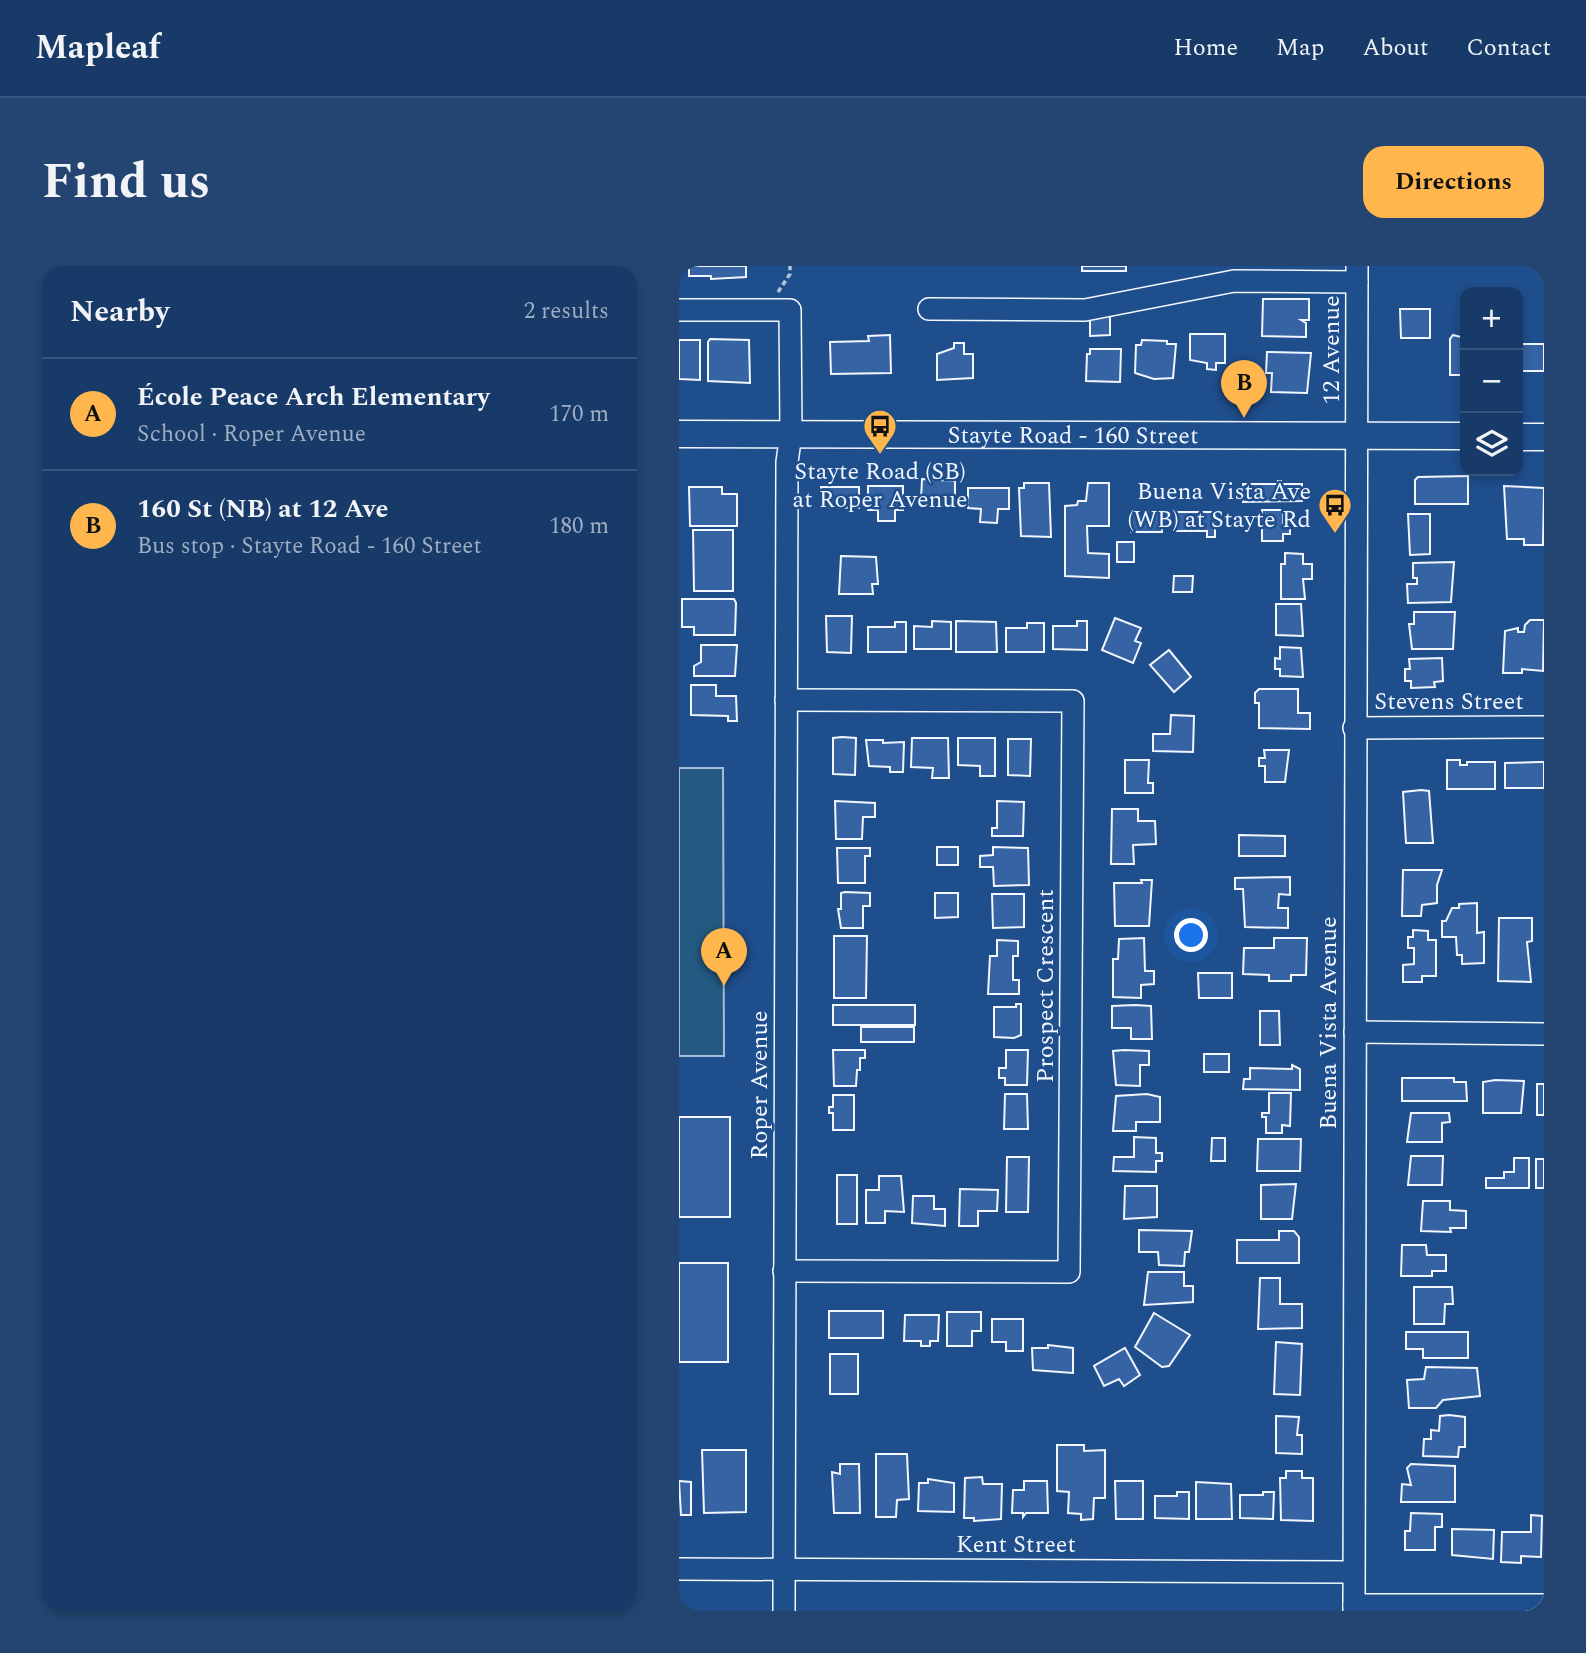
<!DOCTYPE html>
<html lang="en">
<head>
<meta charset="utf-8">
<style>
	:root { --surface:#173a69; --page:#244571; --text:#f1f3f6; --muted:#9eadc0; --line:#36547d; --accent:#ffb74d }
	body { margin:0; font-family:Spectral,serif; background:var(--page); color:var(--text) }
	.controls { position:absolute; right:21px; top:21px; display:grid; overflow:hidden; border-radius:14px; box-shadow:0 4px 10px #0003 }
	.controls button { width:63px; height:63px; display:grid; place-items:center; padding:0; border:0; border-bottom:2px solid var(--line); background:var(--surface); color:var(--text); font:35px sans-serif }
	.you { position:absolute; left:513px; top:670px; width:24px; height:24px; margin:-18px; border:5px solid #fff; border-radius:50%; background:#1a73e8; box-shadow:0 0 0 10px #1a73e833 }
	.badge { display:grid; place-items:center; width:46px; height:46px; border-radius:50%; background:var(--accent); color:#111; font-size:23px; font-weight:700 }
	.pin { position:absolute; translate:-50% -58px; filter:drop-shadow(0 2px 4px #0008) }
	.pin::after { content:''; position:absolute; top:37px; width:24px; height:21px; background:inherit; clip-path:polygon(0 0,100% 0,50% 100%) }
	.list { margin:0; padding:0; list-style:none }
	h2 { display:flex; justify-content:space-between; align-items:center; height:91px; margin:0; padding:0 28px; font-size:30px }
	h2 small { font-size:23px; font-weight:400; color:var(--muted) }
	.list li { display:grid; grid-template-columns:46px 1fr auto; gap:21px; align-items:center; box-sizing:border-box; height:112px; padding:0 28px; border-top:2px solid var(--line) }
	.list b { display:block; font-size:26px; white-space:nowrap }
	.list p { margin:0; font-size:23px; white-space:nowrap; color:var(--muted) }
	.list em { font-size:23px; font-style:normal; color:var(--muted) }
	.icon { flex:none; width:38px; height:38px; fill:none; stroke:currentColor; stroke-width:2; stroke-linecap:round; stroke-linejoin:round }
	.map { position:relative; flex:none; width:865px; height:1345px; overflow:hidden; border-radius:21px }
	header { display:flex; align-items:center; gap:42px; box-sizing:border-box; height:98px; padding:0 35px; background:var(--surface); border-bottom:2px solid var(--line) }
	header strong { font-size:33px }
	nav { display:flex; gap:38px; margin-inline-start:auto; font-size:24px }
	.intro { display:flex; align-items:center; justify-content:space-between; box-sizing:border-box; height:168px; padding:0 42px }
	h1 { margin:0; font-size:49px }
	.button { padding:18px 32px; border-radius:21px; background:var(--accent); color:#111; font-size:24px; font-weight:700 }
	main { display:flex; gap:42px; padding:0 42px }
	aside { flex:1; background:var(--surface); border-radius:21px; box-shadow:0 4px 10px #0003 }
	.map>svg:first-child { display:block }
	.green { fill:#245a82; stroke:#a8bbd7; stroke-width:2 }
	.building { fill:#3563a3; stroke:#f2f6ff; stroke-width:2 }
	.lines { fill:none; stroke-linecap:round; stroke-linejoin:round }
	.minor-casing { stroke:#f2f6ff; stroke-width:24 }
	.major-casing { stroke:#f2f6ff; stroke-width:29 }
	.path { stroke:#b3c4dc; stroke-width:3.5; stroke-dasharray:5 3.5; stroke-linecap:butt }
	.minor { stroke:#1f4e8c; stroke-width:21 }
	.major { stroke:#1f4e8c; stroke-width:26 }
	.labels { text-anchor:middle; stroke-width:5; stroke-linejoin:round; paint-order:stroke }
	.street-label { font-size:24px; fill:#f2f6ff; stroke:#1f4e8c }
	.poi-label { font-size:24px; fill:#f2f6ff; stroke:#1f4e8c }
</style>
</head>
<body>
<header>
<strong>Mapleaf</strong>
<nav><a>Home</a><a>Map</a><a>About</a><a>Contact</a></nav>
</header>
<div class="intro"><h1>Find us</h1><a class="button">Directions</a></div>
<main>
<aside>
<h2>Nearby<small>2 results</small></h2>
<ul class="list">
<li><span class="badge">A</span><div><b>École Peace Arch Elementary</b><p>School · Roper Avenue</p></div><em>170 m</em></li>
<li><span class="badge">B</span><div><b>160 St (NB) at 12 Ave</b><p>Bus stop · Stayte Road - 160 Street</p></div><em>180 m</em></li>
</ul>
</aside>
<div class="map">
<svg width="865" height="1345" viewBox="0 0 865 1345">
	<rect width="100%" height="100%" fill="#1f4e8c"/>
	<polygon class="green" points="0,502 44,502 45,790 0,790"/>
	<g class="building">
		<polygon points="10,0 67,0 67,11 32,13 32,10 10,10"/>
		<rect x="403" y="0" width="44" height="5"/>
		<polygon points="584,33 630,33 630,54 622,54 627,57 627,71 583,70"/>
		<polygon points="721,43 751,43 751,72 722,72"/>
		<polygon points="411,50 431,50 431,69 411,70"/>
		<polygon points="511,68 546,68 546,97 537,97 537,104 528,103 528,97 511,94"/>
		<polygon points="211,69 212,107 152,108 151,76 190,75 189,70"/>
		<polygon points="774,69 786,72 786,109 771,109 771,73"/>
		<polygon points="31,73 70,74 71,117 29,115 29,76"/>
		<polygon points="0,74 21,74 21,114 0,113"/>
		<polygon points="463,74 488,75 488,78 497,78 494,112 475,113 456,107 457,79 462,79"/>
		<polygon points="275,77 285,77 285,88 294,88 294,112 258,114 258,88 275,82"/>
		<rect x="839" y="78" width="26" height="27"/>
		<polygon points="411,83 442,83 441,116 407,115 408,88 411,88"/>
		<polygon points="588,86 632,87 628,127 592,126 593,107 587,107"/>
		<polygon points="789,210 789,238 736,238 736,214 739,211"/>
		<polygon points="243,213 276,215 276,234 242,234"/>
		<polygon points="599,215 602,215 602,218 623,218 623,235 564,236 564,218 599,218"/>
		<polygon points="345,217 370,217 372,271 342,270 340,222 345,222"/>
		<polygon points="409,217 430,217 430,260 408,260 409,287 430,288 430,312 386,310 386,240 398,239 399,235 407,235"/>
		<polygon points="189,220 224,220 224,244 216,244 216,255 199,255 199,244 189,244"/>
		<polygon points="825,220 865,222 864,279 845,279 845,273 828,273"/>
		<polygon points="10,221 43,221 43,228 58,228 58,260 11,260"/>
		<polygon points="142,221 180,221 180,242 142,241"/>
		<polygon points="289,222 330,222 330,243 319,243 318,257 301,256 302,243 289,242"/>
		<polygon points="583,244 604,244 604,257 611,257 611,268 604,268 604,275 583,275 583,260 578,260 578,253 583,253"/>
		<polygon points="483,245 483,266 452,266 452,246"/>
		<polygon points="496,246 536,246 536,271 528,271 528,265 497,265"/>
		<polygon points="729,248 751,248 751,288 731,289"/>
		<polygon points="14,264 54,264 54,325 15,325"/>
		<rect x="438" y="276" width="17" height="20"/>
		<polygon points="606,287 624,288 624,298 633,298 633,313 624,313 626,333 602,333 602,298 606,298"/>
		<polygon points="162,290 197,291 199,318 193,318 194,328 160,328"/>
		<polygon points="775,296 772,336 729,337 728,318 738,318 738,312 734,312 734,297"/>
		<polygon points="495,310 514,310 513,326 494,326"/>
		<polygon points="3,333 55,333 57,337 56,369 15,369 15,361 3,361"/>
		<polygon points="597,338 622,338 624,370 597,369"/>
		<polygon points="735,346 776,346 774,383 733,383 730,358 735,358"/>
		<polygon points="147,350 173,350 172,387 148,386"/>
		<polygon points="436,352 462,362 456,375 462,377 454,397 423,384"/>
		<polygon points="851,354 865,354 864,405 843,403 843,407 824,407 826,365 839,362 839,366 845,366 846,359"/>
		<polygon points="253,355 272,356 272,383 235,383 235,360 253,361"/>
		<polygon points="277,355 317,356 318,386 277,386"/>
		<polygon points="398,355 408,355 408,384 374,383 374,360 398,360"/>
		<polygon points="216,356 227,356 227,386 189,386 189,361 216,361"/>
		<polygon points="348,357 365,357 365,386 327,386 327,362 348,362"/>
		<polygon points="22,379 58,379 56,410 15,410 15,400 22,396"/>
		<polygon points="601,381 622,382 624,411 601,410 601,403 596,403 596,392 601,393"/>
		<polygon points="490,384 512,411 495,426 471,399"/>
		<polygon points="763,392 764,415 755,416 756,421 732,422 732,415 726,415 726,403 731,403 730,393"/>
		<polygon points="12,419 37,419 37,430 57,430 58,455 49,455 49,450 12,449"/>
		<polygon points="580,423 619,423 619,447 631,447 631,463 580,462 580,437 576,437 576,427"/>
		<polygon points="492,449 515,450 514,486 474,485 474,468 491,468"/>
		<polygon points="163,471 177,472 176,509 154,508 154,472"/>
		<polygon points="233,472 269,472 270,512 253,512 254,502 232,501"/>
		<polygon points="279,472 316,472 316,510 301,510 301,500 279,499"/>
		<polygon points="329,473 352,473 351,510 329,509"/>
		<polygon points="187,474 204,474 204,477 225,476 224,506 211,506 211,501 190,500"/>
		<polygon points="585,484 610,484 606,516 586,516 586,500 580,500 580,492 586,492"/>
		<polygon points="446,494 470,494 469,517 474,517 474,527 446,527"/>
		<polygon points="768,494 781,494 781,499 788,499 788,496 816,496 816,523 768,523"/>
		<polygon points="860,496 865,496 865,522 826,522 826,497"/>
		<polygon points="742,524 750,525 754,577 727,577 724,526"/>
		<polygon points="156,535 196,537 196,551 184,551 183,573 157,573"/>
		<polygon points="318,535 345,536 344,570 313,570 313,562 318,562"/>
		<polygon points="433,543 459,543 459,555 476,555 477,578 454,579 455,598 432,598"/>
		<polygon points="560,569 606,570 606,590 560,590"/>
		<rect x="258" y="581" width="21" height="18"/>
		<polygon points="314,581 349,582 350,619 315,620 314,601 301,601 301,590 314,589"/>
		<polygon points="158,582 191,582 191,590 186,590 186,617 159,617"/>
		<polygon points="724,604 763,604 758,619 758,637 743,639 742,650 723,650"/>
		<polygon points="611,611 611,629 600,628 599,642 609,642 609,662 566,661 564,623 556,623 556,612"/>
		<polygon points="462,614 473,614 470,660 436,660 435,617 463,617"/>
		<polygon points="166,626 191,627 191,640 184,640 184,662 162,662 159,643 162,643 162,627"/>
		<polygon points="256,627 279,627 279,651 256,652"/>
		<polygon points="313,628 345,628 345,661 314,662"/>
		<polygon points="798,637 798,667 805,666 805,697 783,698 783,689 778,689 777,671 763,671 763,655 767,655 773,642 780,642 780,638"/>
		<polygon points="820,652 853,652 853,675 848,676 852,716 819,715"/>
		<polygon points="734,664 749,665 749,674 757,674 757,710 743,710 743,716 724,716 724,699 735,698 735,682 729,682 729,671 734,671"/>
		<polygon points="155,670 188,670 187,732 155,732"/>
		<polygon points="465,672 466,705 475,705 475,718 462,719 462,732 434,731 434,693 439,693 440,673"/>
		<polygon points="595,672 628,672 627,709 612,709 612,715 590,715 590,709 564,708 565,682 595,682"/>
		<polygon points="318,674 339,675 339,690 334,690 334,714 340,714 340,728 309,728 311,690 318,690"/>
		<polygon points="519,707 553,707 553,732 520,732"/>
		<polygon points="337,738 342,738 342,769 335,772 315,771 315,741 337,741"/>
		<rect x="154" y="739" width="82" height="20"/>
		<polygon points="456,739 472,740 473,773 452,773 452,762 433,762 433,740"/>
		<polygon points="581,745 600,745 601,779 581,779"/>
		<rect x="182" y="761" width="53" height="15"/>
		<polygon points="154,784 186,784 186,792 181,792 181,804 178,804 177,820 155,820"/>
		<polygon points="327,784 349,784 348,819 326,819 326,812 320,812 320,802 327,802"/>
		<polygon points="445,784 470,785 470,799 461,799 461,820 437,819 434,785"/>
		<rect x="525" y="788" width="25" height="18"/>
		<polygon points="613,799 621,803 621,824 564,823 565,813 571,813 571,802 613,803"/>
		<polygon points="723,812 775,812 775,816 787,816 788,835 723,835"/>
		<polygon points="816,814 845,815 842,847 804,847 804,816"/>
		<rect x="858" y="818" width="7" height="31"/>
		<polygon points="590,827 612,827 611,860 603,859 603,867 587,867 587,851 583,851 583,847 590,847"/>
		<polygon points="326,828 348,828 349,863 325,863"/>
		<polygon points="468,828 481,831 481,856 457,856 457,865 434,865 437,830"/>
		<polygon points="154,829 175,829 175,864 154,864 154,847 150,847 150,841 154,841"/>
		<polygon points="732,847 770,847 771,856 763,857 763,876 728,876"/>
		<rect x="0" y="851" width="51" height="100"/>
		<polygon points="455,871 477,872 477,887 483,887 483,895 477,895 477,906 434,905 435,891 455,891"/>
		<polygon points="533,872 546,872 546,895 532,895"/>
		<polygon points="579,873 622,873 621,905 578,905"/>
		<polygon points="732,890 764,890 763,919 729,919"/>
		<polygon points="328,891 350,891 349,946 327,946"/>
		<polygon points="835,892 850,892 850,922 807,922 807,912 825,912 825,906 835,906"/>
		<rect x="857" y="893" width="8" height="29"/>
		<rect x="158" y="909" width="20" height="49"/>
		<polygon points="200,910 222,910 225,946 206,945 206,957 187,957 187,924 200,924"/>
		<polygon points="617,918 613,953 582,953 582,919"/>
		<polygon points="446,920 478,920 478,951 445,953"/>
		<polygon points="281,923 319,924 318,945 299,945 299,960 280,960"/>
		<polygon points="234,930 255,930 255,943 266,943 266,960 233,957"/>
		<polygon points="744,935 771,935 771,944 787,945 787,962 771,962 772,966 742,965"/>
		<polygon points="460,964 513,965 510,986 506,986 505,1000 480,999 479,986 460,986"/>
		<polygon points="600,965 615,965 620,971 620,997 558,997 558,974 600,974"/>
		<polygon points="723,979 747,979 748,989 767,989 767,1005 753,1005 753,1010 722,1010"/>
		<rect x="0" y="997" width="49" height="99"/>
		<polygon points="469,1006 505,1006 505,1020 514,1020 514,1036 465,1039"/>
		<polygon points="581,1012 601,1012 601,1038 623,1038 623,1062 579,1063"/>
		<polygon points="735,1021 773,1021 774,1038 766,1038 765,1058 735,1058"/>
		<rect x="150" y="1045" width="54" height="27"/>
		<polygon points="268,1046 302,1046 302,1065 293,1065 293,1080 268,1080"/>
		<polygon points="475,1047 511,1069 490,1100 483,1101 456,1081"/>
		<polygon points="226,1049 260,1049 259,1075 251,1075 251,1080 242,1080 242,1075 225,1075"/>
		<polygon points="313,1053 344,1053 344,1085 327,1085 327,1076 313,1076"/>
		<polygon points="727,1066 789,1066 789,1092 744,1092 744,1083 727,1083"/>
		<polygon points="597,1076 623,1078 621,1129 595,1128"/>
		<polygon points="369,1079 394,1082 394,1107 354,1104 353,1082 369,1082"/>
		<polygon points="446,1082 461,1109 445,1120 440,1113 425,1120 415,1100"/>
		<rect x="151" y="1088" width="28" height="40"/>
		<polygon points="747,1101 798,1102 801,1130 764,1134 757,1142 730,1142 728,1114 745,1113"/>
		<polygon points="770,1149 786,1151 786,1181 780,1181 779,1191 744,1190 745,1173 752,1173 752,1164 760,1165 761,1150"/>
		<polygon points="597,1150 620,1151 618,1169 623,1169 623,1188 597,1187"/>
		<polygon points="378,1179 405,1179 405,1185 426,1184 426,1232 415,1232 414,1253 402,1254 402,1248 389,1247 390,1226 378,1225"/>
		<polygon points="23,1184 67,1184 67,1246 25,1247"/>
		<polygon points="197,1188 228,1188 230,1233 218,1234 217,1251 197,1251"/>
		<polygon points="161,1198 180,1198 181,1247 155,1247 153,1206 161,1208"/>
		<polygon points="732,1198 776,1200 776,1236 722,1236 723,1218 732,1219 728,1202"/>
		<polygon points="607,1205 623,1205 623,1212 634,1212 634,1255 602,1254 601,1212 607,1212"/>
		<polygon points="303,1211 304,1218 323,1218 322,1253 295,1255 295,1252 285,1252 286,1212"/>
		<polygon points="249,1213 275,1217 275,1246 239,1245 240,1217 249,1217"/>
		<polygon points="0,1215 12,1216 12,1249 2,1249"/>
		<polygon points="345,1215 368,1215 369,1247 347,1247 344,1251 344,1247 333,1247 334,1224 345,1224"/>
		<polygon points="436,1215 464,1215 464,1253 437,1253"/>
		<polygon points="517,1216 552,1218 553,1253 517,1253"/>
		<polygon points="498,1226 510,1226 510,1253 476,1252 476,1230 498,1230"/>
		<polygon points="584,1226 595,1226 594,1253 561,1252 561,1229 584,1229"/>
		<polygon points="732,1247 763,1248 763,1261 756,1261 756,1284 726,1284 726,1265 731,1265"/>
		<polygon points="852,1249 863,1250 862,1291 842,1290 842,1297 822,1296 823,1266 852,1266"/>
		<polygon points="773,1263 815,1264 814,1293 773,1289"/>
	</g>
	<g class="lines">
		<defs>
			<g id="minor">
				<polyline points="250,43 406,44 555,15 678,16"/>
				<polyline points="0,44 111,44 112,168 108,196 105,1345"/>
				<polyline points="675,462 865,461"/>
				<polyline points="676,766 865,768"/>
				<polyline points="105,1005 390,1006 394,435 107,434"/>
				<polyline points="0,1303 674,1306"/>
				<polyline points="675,1339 865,1339"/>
				<polyline points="675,1345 678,0"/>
			</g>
			<g id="major">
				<path id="s1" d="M0 168 786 170"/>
				<polyline points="839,171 865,171"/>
			</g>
		</defs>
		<use href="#minor" class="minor-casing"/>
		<use href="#major" class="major-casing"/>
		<polyline class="path" points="99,26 111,8 111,0"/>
		<use href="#minor" class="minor"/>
		<use href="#major" class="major"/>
	</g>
	<defs>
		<symbol id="bus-pin" viewBox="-11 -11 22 30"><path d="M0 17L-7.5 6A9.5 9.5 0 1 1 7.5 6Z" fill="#ffb74d" stroke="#1f4e8c"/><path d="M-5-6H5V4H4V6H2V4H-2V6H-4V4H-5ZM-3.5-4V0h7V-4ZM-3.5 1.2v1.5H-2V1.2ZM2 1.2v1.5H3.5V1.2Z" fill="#111"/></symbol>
	</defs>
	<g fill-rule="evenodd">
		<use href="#bus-pin" x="182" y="141" width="38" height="52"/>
		<use href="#bus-pin" x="637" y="220" width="38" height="52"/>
	</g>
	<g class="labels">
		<g class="street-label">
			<text transform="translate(652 84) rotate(-90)" y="8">12 Avenue</text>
			<text dy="8" stroke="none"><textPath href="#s1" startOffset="394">Stayte Road - 160 Street</textPath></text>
			<text x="770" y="443">Stevens Street</text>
			<text transform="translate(366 720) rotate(-90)" y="8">Prospect Crescent</text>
			<text transform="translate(649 757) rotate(-90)" y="8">Buena Vista Avenue</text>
			<text transform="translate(80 819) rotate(-90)" y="8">Roper Avenue</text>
			<text x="337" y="1286">Kent Street</text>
		</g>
		<g class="poi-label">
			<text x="201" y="213">Stayte Road (SB)<tspan x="201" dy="28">at Roper Avenue</tspan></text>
			<text x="632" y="233" text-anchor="end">Buena Vista Ave<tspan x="632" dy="28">(WB) at Stayte Rd</tspan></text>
		</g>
	</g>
</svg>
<div class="controls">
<button>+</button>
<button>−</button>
<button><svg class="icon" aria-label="layers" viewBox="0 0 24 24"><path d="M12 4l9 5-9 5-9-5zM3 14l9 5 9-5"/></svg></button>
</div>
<div class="you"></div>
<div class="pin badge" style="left:45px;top:720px">A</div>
<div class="pin badge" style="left:565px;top:152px">B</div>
</div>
</main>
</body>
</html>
